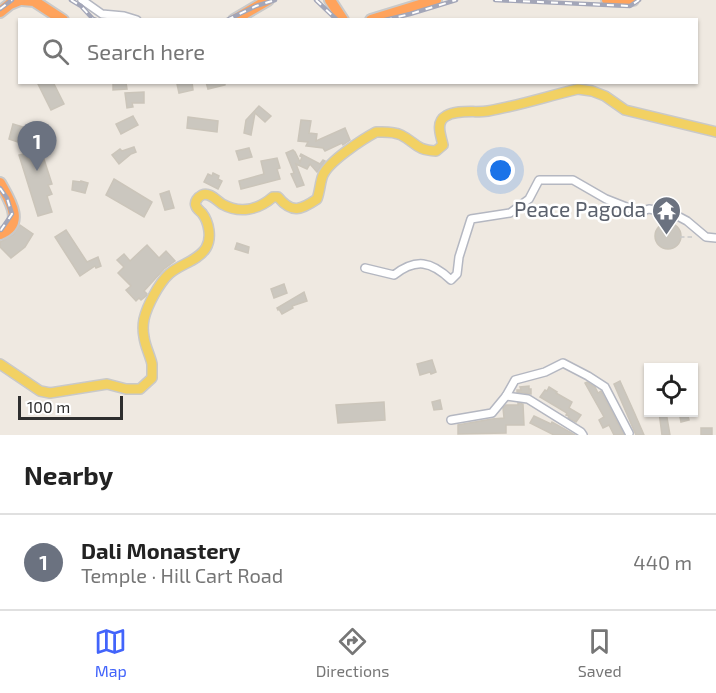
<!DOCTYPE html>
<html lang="en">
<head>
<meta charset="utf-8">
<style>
	:root { --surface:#fff; --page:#f6f6f6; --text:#222; --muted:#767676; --line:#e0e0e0; --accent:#4264fb }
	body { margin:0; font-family:"Exo 2",sans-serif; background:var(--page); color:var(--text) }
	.controls { position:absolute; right:18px; bottom:18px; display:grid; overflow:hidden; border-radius:0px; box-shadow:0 2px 4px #0004 }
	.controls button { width:54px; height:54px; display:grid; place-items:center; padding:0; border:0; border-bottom:2px solid var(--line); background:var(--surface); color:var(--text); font:30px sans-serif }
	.scale { position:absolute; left:18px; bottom:15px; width:105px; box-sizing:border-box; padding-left:6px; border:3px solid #2e2e2e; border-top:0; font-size:16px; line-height:21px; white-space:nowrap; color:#2e2e2e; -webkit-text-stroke:4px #fff; paint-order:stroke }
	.you { position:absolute; left:501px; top:171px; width:21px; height:21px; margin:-15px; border:4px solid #fff; border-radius:50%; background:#1a73e8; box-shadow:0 0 0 9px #1a73e833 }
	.badge { display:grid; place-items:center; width:39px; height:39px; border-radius:50%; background:var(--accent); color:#fff; font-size:20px; font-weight:700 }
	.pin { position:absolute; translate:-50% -50px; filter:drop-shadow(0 2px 3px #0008) }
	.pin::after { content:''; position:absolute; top:32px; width:21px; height:18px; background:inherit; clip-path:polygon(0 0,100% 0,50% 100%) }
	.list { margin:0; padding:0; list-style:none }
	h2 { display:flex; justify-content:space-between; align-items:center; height:78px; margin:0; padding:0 24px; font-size:26px }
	h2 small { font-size:20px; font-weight:400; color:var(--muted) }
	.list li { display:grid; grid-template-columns:39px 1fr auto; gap:18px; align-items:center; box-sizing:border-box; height:96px; padding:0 24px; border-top:2px solid var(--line) }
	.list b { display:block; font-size:22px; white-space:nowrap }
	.list p { margin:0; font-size:20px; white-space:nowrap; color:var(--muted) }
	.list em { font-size:20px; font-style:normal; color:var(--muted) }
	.icon { flex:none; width:33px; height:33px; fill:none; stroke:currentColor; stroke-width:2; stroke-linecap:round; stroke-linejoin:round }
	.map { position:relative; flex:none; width:716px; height:435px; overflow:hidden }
	.search { position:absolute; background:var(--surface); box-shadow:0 2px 4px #0004; left:18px; right:18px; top:18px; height:66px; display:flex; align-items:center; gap:15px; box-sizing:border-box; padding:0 21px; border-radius:0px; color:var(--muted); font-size:22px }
	.sheet { height:174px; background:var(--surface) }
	nav { display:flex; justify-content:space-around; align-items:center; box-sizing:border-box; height:84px; border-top:2px solid var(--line); background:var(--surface); font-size:16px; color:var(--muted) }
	nav a { display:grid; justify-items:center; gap:3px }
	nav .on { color:var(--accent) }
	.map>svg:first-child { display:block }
	.building { fill:#cbc7bf; stroke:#cbc5ba; stroke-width:1.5 }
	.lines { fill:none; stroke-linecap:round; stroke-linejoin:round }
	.minor-casing { stroke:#b4b7c1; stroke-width:10 }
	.major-casing { stroke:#c9c9c9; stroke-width:12 }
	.highway-casing { stroke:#c9c9c9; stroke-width:14 }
	.path { stroke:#c9c9c9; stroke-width:1.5; stroke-dasharray:4.5 3; stroke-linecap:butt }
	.minor { stroke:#fff; stroke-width:7 }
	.major { stroke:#f2d163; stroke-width:9 }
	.highway { stroke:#ffa35c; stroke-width:10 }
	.rail-casing { stroke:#a3a6b8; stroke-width:4.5 }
	.rail { stroke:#fff; stroke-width:2; stroke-dasharray:7; stroke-linecap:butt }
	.labels { text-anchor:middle; stroke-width:5; stroke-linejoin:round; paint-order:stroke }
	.worship-label { font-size:21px; fill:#5b616d; stroke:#fff; text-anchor:end }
</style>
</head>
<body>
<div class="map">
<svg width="716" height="435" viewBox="0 0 716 435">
	<rect width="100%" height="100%" fill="#efe9e1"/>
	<g class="building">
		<polygon points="37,82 53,82 64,104 51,110"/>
		<polygon points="113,82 126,83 127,89 113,90"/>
		<polygon points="185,82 192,82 193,90 179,93 177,84"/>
		<polygon points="206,82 225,82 225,85 208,89"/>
		<polygon points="144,92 144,103 132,103 133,107 127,108 125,93"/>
		<polygon points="259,106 271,116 265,122 255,113 251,135 244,133 246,120"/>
		<polygon points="133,116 138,125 121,134 116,124"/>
		<polygon points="188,117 218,121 217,132 187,128"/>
		<polygon points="301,120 311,121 309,133 317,134 316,141 345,128 350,140 343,145 342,143 325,151 323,148 306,146 308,142 298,141"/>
		<polygon points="13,124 23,127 18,142 9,139"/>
		<polygon points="134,147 136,152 131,154 119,164 112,155 120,149 122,151"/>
		<polygon points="249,148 252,157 239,160 236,151"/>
		<polygon points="41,150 52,184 48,185 52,194 47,196 52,212 38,216 19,155"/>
		<polygon points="293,150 295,152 300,162 302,157 300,156 301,154 320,164 323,160 325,161 317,172 310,164 307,169 296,164 304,185 297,187 291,174 294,173 286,153"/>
		<polygon points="277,158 280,168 277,169 280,179 241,189 239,181 264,174 261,161"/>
		<polygon points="213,173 219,176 218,179 222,181 218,189 204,182 208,174 212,176"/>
		<polygon points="114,179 152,202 144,217 106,195"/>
		<polygon points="73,181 81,182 81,181 88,183 85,193 72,190"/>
		<polygon points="169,191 174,208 165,210 160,194"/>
		<circle cx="668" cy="236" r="13"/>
		<polygon points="20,225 33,234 25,247 11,258 0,247 0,242 13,235"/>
		<polygon points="66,230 87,262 98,257 101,266 96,268 95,266 80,276 55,237"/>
		<polygon points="237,243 249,247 248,253 235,249"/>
		<polygon points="147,245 159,258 166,251 175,261 164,269 144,291 147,294 146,296 141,300 139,298 136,301 126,290 131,286 118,273 124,267 117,260 124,254 130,261"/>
		<polygon points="284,284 287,293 274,298 271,289"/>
		<polygon points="304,292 307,301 292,306 293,308 282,314 279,309 278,310 277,308"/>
		<polygon points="432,360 436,372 431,374 430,372 420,375 417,364"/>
		<polygon points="620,381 634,412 644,435 636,435 614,384"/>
		<polygon points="587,382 595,387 598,393 601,391 624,435 614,435 609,425 603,428 599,420 604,417 585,383"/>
		<polygon points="529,386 529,389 531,389 531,394 517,392 517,390 521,390 520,387"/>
		<polygon points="549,387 557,392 556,393 572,402 569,408 581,415 576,422 568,418 569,416 566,415 567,413 540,397 545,390 547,391"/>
		<polygon points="440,400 442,409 434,410 432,402"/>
		<polygon points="384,402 385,420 338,423 336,405"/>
		<polygon points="518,403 523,404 524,425 506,425 506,433 458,434 458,425 492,419 504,418 503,408 506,405 518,405"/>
		<polygon points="659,412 666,412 670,435 662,435"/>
		<polygon points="679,412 687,412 689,420 681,422"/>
		<polygon points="534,416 551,424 552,422 575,435 554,435 530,423"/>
		<rect x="701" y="428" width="11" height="7"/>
	</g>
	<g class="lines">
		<defs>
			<g id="minor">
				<polyline points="82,0 102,14 124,16 137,20"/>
				<path d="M365 268 394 275C416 258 431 261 451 280L457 274 459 257 471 219 510 213 529 199 539 180H573L606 199 639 212 649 209 672 213 687 221 706 237 716 238"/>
				<polyline points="506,396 528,399 581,432 583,435"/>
				<polyline points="451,420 492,413 506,396 515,380 545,372 563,363 588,376 605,387 629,433"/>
			</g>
			<path id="major" d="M0 364 40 391 50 393 107 384 126 389H140L152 378C152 373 152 368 152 364 150 355 145 346 144 337 143 332 143 324 144 319 147 306 159 283 169 274 180 264 198 261 206 248 212 238 209 222 202 213 200 211 197 209 196 206 194 202 198 197 202 195 210 192 216 200 222 204 240 214 258 210 273 197H278C292 214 301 210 317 199 320 191 320 182 323 175 329 161 363 139 376 132 384 132 393 131 401 135 417 143 415 150 436 151L443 145C441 136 435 122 446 116 458 109 475 113 488 111 518 106 548 96 578 89L592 91 605 96 625 110 716 132"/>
			<g id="highway">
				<polyline points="22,0 34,1 63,20"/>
				<polyline points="330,0 343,20"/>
				<polyline points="607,0 628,1 633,0"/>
				<polyline points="0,12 10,4 20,0"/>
				<polyline points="234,20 268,0"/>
				<polyline points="371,20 436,0"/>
				<path d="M0 183C9 199 26 224 0 234"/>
			</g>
		</defs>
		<use href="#minor" class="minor-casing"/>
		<use href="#major" class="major-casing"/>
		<use href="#highway" class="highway-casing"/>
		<polyline class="path" points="680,237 694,237"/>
		<use href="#minor" class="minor"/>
		<use href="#major" class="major"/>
		<use href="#highway" class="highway"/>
		<defs>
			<g id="rail">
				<polyline points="71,0 81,6 93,19 96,20"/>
				<polyline points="316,0 337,20"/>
				<polyline points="495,0 630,6 639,0"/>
				<polyline points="0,9 12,0"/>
				<polyline points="227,20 256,6 275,0"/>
				<polyline points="385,20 410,14 456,0"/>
				<polyline points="0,188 7,198 12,214 1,230 0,230"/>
			</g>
		</defs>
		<use href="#rail" class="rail-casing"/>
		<use href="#rail" class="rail"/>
	</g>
	<defs>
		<symbol id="temple-pin" viewBox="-11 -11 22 30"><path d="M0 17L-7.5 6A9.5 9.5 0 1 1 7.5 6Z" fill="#6b7280" stroke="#fff"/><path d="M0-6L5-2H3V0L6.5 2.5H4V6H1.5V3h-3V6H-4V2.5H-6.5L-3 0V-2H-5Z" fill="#fff"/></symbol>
	</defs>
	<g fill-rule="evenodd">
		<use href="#temple-pin" x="650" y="194" width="33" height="45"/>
	</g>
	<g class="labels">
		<g class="worship-label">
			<text x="646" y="217">Peace Pagoda</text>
		</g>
	</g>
</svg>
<div class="controls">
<button><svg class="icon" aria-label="locate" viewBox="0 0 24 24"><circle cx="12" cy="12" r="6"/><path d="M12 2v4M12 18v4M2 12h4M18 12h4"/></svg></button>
</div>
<div class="scale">100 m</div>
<div class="you"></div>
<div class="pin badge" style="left:37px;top:171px;background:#6b7280">1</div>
<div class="search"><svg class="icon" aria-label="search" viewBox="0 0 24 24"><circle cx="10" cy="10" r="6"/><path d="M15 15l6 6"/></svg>Search here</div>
</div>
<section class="sheet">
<h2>Nearby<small></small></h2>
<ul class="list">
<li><span class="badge" style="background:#6b7280">1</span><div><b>Dali Monastery</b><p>Temple · Hill Cart Road</p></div><em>440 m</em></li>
</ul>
</section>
<nav>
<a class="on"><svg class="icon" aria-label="map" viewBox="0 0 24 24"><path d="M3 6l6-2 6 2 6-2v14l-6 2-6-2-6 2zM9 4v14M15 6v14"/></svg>Map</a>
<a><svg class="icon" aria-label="directions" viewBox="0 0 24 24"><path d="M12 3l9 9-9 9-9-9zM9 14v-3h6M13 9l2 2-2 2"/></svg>Directions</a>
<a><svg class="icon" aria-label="saved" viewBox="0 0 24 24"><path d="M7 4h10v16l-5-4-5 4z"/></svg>Saved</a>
</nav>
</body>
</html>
